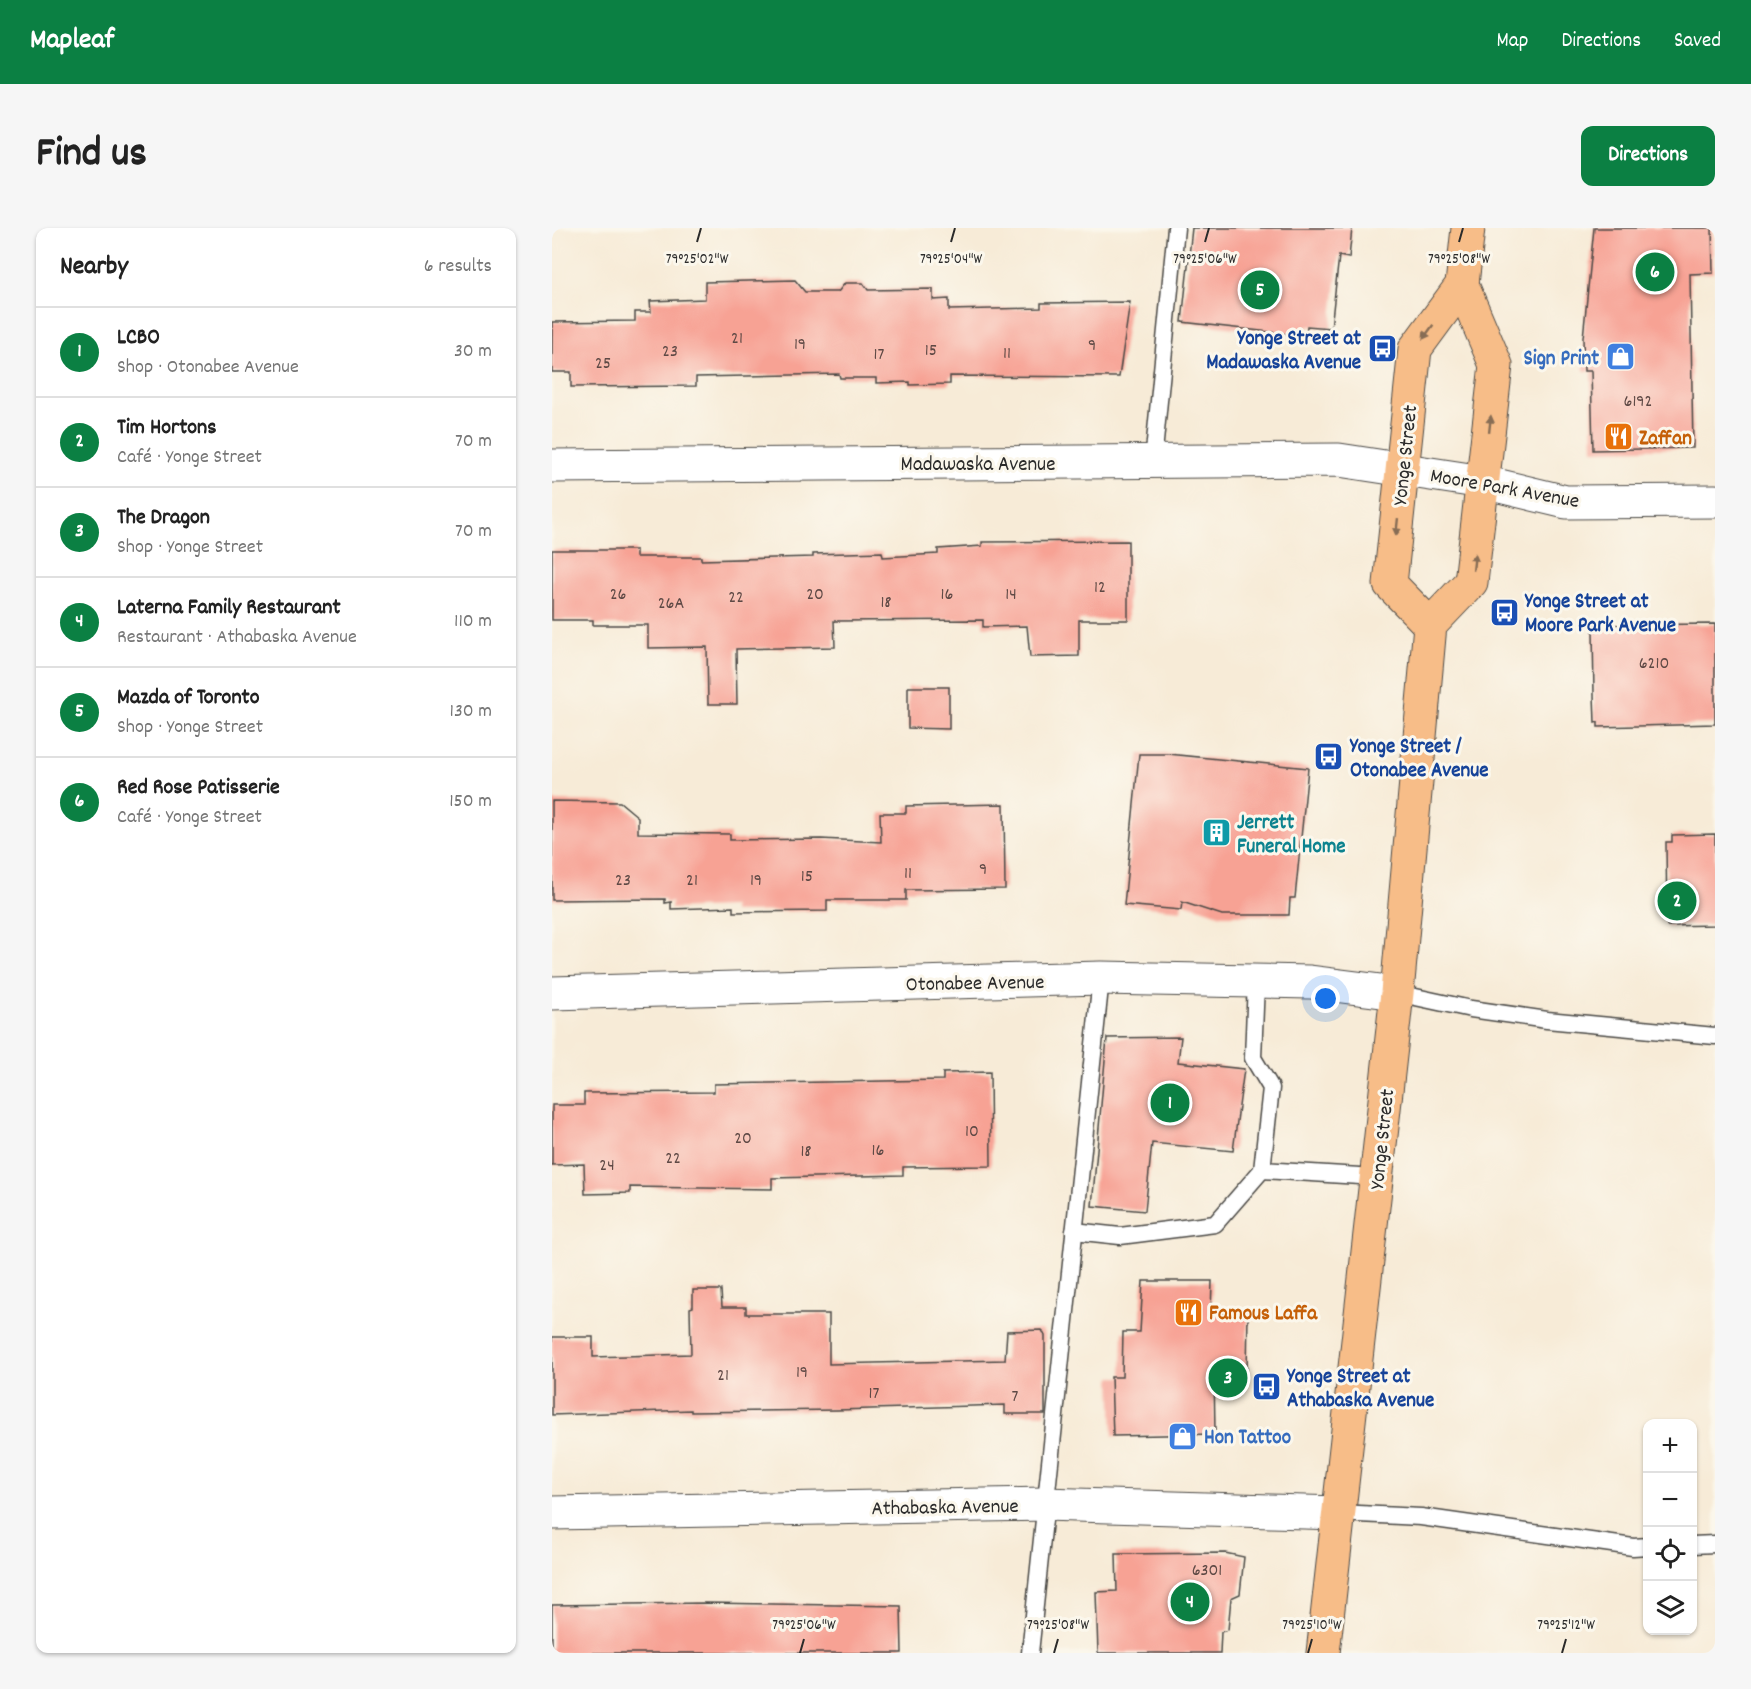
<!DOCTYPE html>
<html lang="en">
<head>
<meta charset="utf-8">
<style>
	:root { --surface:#fff; --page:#f6f6f6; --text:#222; --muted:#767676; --line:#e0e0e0; --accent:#0b8043 }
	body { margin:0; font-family:Dekko,sans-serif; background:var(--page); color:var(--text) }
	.controls { position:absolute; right:18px; bottom:18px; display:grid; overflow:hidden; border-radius:12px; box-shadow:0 2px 4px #0004 }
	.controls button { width:54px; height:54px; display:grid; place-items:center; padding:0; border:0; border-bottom:2px solid var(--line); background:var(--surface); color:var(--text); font:30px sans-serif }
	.you { position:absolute; left:774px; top:771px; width:21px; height:21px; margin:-15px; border:4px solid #fff; border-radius:50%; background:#1a73e8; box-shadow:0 0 0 9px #1a73e833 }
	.badge { display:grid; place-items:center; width:39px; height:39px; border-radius:50%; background:var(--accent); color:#fff; font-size:20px; font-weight:700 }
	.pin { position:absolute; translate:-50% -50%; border:3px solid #fff; box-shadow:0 2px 6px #0006 }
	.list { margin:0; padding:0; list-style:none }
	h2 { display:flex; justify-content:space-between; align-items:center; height:78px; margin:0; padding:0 24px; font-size:26px }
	h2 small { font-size:20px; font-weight:400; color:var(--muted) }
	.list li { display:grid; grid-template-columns:39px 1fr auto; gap:18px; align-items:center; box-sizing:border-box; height:90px; padding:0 24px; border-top:2px solid var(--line) }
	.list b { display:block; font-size:22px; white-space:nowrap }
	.list p { margin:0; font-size:20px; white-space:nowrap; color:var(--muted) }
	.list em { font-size:20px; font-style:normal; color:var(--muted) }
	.icon { flex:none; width:33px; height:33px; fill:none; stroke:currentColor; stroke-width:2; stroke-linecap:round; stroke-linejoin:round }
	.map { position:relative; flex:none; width:1163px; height:1425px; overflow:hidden; border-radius:12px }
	header { display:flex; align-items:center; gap:36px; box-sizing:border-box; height:84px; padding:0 30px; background:var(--accent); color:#fff }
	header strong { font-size:28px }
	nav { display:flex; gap:33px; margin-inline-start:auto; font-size:21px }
	.intro { display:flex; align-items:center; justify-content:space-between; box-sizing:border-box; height:144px; padding:0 36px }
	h1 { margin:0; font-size:42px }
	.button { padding:15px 27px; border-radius:12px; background:var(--accent); color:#fff; font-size:21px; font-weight:700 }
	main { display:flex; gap:36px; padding:0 36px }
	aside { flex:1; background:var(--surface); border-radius:12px; box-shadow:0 2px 4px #0004 }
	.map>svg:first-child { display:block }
	.building { fill:#f7a294 }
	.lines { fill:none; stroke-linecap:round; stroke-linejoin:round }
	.lane-casing { stroke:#4a4845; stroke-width:19 }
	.street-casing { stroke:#4a4845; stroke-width:35 }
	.primary-casing { stroke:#4a4845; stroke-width:35 }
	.lane { stroke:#fff; stroke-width:16 }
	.street { stroke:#fff; stroke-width:33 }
	.primary { stroke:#f7bd88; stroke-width:33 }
	.oneway { fill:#876d55 }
	.ticks { fill:none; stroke:#2b2b2b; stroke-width:2 }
	.labels { text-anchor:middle; stroke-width:6; stroke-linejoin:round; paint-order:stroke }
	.number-label { font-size:18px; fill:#5e4945 }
	.transit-label { font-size:21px; font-weight:bold; fill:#164399; stroke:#fbf7ec; text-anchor:start }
	.shop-label { font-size:21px; font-weight:bold; fill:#366cbe; stroke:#fbf7ec; text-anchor:end }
	.food-label { font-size:21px; font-weight:bold; fill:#c56008; stroke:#fbf7ec; text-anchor:start }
	.street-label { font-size:21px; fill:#2b2b2b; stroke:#fbf7ec }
	.culture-label { font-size:21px; font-weight:bold; fill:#0d838f; stroke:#fbf7ec; text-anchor:start }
	.ticks-label { font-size:15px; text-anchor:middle; fill:#2b2b2b; stroke:#fbf7ec; stroke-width:6; stroke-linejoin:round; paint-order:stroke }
</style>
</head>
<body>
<header>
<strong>Mapleaf</strong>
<nav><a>Map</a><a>Directions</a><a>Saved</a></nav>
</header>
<div class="intro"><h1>Find us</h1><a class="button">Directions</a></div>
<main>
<aside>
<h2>Nearby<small>6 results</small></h2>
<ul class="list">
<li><span class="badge">1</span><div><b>LCBO</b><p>Shop · Otonabee Avenue</p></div><em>30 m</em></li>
<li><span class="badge">2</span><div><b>Tim Hortons</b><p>Café · Yonge Street</p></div><em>70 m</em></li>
<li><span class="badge">3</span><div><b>The Dragon</b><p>Shop · Yonge Street</p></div><em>70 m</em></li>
<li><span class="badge">4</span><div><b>Laterna Family Restaurant</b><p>Restaurant · Athabaska Avenue</p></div><em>110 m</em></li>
<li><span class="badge">5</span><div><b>Mazda of Toronto</b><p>Shop · Yonge Street</p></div><em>130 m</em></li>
<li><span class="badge">6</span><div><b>Red Rose Patisserie</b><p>Café · Yonge Street</p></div><em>150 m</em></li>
</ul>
</aside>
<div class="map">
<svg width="1163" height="1425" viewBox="0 0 1163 1425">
	<rect width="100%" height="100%" fill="#fbf7ec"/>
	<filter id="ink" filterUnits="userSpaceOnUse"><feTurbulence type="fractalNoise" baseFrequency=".0167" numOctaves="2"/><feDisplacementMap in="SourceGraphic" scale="12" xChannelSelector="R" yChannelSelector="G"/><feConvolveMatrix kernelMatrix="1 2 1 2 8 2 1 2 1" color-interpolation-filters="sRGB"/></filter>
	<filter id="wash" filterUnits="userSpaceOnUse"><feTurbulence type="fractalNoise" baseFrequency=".008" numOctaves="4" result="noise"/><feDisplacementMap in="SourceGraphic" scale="24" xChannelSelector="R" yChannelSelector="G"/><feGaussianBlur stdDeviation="1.35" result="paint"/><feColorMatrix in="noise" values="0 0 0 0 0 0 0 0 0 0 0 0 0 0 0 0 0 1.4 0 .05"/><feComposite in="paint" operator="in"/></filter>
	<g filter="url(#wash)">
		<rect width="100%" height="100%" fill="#f7ebd7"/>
		<g id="blocks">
			<g class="building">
				<polygon points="640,0 800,0 797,30 787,28 779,100 755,98 754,108 630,94"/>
				<polygon points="1042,0 1160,0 1161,45 1138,46 1141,220 1041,222 1039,143 1032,143 1031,110"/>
				<polygon points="243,52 253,64 286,64 293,55 311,55 316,62 381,61 381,72 397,71 397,82 489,80 489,75 578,74 567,149 398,148 398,156 358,157 358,154 324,155 324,150 288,150 287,146 144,149 144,158 19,159 19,144 0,144 0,94 83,93 83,84 99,84 98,73 153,71 153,54"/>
				<polygon points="576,313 576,392 527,392 527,428 478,429 475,398 431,399 431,392 282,393 283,419 184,421 185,476 156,476 155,419 96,420 96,397 41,397 41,392 0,392 0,322 84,322 84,329 149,329 149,332 261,329 261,326 330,324 331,329 386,326 386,321 430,318 430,314"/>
				<polygon points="1163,396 1163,496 1046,499 1046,494 1043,495 1042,467 1041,402 1045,401 1044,397"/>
				<polygon points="356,459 397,459 397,501 356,500"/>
				<polygon points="587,526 616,526 756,540 743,670 738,670 737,687 670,687 630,674 629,682 572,677"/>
				<polygon points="0,573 68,574 86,589 86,605 178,606 178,612 269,611 329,614 328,585 354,585 354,578 452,576 453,661 354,662 354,672 275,672 275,683 181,684 181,679 119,681 119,674 113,675 113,671 0,672"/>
				<polygon points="1163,606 1163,697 1115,698 1114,614 1120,614 1120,607"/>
				<polygon points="629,809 626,834 692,841 681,923 600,915 593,983 540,978 555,810"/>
				<polygon points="438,844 439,938 351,939 351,947 220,950 220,961 78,959 78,965 33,966 32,936 0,937 0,877 32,877 32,865 162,864 162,856 391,852 391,845"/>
				<polygon points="591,1053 660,1053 659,1086 696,1086 695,1142 662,1142 663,1206 561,1208 559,1149 570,1149 571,1104 588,1104"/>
				<polygon points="141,1062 169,1062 170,1079 194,1079 194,1086 277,1086 277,1136 453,1132 455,1103 490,1102 493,1108 493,1186 453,1186 453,1177 285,1182 139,1184 139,1182 0,1187 0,1109 41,1109 41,1129 139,1126 138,1080 141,1079"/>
				<polygon points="673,1325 692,1329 688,1366 679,1370 676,1402 669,1404 668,1425 546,1425 544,1364 565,1363 564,1326"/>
				<polygon points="154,1375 349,1378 350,1425 0,1425 0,1377"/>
			</g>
		</g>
	</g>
	<g filter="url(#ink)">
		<use href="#blocks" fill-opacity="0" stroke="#4a4845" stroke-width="1.5"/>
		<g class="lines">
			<defs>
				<g id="lane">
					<polyline points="601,234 624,0"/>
					<polyline points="704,754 701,830 719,860 710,942 824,949"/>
					<polyline points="845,765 919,781 995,792 1163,808"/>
					<polyline points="522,1003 568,1008 663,996 710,942"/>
					<polyline points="786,1285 869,1289 1081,1319 1096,1318"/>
					<polyline points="1140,1317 1163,1316"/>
					<polyline points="478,1425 549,750"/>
				</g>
				<g id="street">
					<polyline points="0,238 787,232 931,254 1014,274 1163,273"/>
					<polyline points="0,765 549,750 758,754 845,765"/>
					<polyline points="0,1285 492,1276 786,1285"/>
				</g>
				<g id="primary">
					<polyline points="878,397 838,356 863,121 910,57"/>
					<polyline points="771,1425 845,765 878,397 919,354 944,137 910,57 916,0"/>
				</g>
			</defs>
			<use href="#lane" class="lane-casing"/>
			<use href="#street" class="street-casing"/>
			<use href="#primary" class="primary-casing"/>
			<use href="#lane" class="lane"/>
			<use href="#street" class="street"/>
			<use href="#primary" class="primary"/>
		</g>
		<defs><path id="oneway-solid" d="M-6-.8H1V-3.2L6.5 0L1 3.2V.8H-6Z" transform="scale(1.5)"/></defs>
		<g class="oneway">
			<use href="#oneway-solid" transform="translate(876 104) rotate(126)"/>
			<use href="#oneway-solid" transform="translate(938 196) rotate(-84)"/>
			<use href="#oneway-solid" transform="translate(845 299) rotate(96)"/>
			<use href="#oneway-solid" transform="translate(922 334) rotate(-84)"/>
		</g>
	</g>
	<path class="ticks" d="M145 14 149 0M399 14 403 0M653 14 657 0M907 14 911 0M248 1425 252 1411M502 1425 506 1411M756 1425 760 1411M1010 1425 1014 1411"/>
	<defs>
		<symbol id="bus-square" viewBox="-11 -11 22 22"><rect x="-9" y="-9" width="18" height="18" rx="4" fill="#1a4fb4" stroke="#fbf7ec"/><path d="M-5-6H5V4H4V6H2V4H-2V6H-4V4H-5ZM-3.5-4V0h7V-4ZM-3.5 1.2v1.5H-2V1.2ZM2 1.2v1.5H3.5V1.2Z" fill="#fff"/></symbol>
		<symbol id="shop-square" viewBox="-11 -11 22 22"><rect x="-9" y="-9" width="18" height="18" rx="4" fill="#3f7fe0" stroke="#fbf7ec"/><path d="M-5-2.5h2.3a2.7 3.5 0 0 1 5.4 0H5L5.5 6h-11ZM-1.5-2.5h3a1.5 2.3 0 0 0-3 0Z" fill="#fff"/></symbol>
		<symbol id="restaurant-square" viewBox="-11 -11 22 22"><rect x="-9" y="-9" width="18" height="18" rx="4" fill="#e8710a" stroke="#fbf7ec"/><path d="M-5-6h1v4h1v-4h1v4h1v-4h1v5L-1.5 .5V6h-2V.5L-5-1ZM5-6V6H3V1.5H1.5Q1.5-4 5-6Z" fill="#fff"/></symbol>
		<symbol id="building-square" viewBox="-11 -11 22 22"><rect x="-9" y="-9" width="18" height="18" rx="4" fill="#0f9aa8" stroke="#fbf7ec"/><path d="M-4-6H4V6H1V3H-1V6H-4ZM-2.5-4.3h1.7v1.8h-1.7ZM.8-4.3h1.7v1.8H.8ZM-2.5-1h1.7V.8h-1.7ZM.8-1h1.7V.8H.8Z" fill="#fff"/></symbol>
	</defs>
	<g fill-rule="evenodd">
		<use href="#bus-square" x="814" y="104" width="33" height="33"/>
		<use href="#shop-square" x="1052" y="112" width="33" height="33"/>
		<use href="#restaurant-square" x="1050" y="192" width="33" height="33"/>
		<use href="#bus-square" x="936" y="368" width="33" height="33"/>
		<use href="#bus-square" x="760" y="512" width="33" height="33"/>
		<use href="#building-square" x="648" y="588" width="33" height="33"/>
		<use href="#restaurant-square" x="620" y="1068" width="33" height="33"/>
		<use href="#bus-square" x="698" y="1142" width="33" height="33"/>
		<use href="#shop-square" x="614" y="1192" width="33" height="33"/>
	</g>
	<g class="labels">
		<g class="number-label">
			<text x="185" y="115">21</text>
			<text x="248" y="121">19</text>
			<text x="540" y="122">9</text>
			<text x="379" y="127">15</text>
			<text x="118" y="128">23</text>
			<text x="455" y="130">11</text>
			<text x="327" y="131">17</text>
			<text x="51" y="140">25</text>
			<text x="1086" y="178">6192</text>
			<text x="548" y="364">12</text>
			<text x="66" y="371">26</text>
			<text x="263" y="371">20</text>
			<text x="395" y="371">16</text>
			<text x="459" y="371">14</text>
			<text x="184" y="374">22</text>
			<text x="334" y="379">18</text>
			<text x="119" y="380">26A</text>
			<text x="1102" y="440">6210</text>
			<text x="431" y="646">9</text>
			<text x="356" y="650">11</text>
			<text x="255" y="653">15</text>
			<text x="71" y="657">23</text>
			<text x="140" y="657">21</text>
			<text x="204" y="657">19</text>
			<text x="420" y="908">10</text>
			<text x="191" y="915">20</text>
			<text x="326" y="927">16</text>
			<text x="254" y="928">18</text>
			<text x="121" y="935">22</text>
			<text x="55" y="942">24</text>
			<text x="250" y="1149">19</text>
			<text x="171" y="1152">21</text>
			<text x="322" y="1170">17</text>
			<text x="463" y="1173">7</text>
			<text x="655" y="1347">6301</text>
		</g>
		<g class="transit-label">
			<text x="809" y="116" text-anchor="end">Yonge Street at<tspan x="809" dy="24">Madawaska Avenue</tspan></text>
			<text x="973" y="379">Yonge Street at<tspan x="973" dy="24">Moore Park Avenue</tspan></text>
			<text x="798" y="524">Yonge Street /<tspan x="798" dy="24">Otonabee Avenue</tspan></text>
			<text x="735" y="1154">Yonge Street at<tspan x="735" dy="24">Athabaska Avenue</tspan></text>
		</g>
		<g class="shop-label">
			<text x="1047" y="136">Sign Print</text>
			<text x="652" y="1215" text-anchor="start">Hon Tattoo</text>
		</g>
		<g class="food-label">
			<text x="1087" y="216">Zaffan</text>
			<text x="657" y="1091">Famous Laffa</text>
		</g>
		<g class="street-label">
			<text transform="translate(852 227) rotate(-84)" y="7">Yonge Street</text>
			<text x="426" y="242">Madawaska Avenue</text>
			<text transform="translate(953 259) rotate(10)" y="7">Moore Park Avenue</text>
			<text transform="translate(423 754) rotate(-1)" y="7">Otonabee Avenue</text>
			<text transform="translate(829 911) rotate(-84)" y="7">Yonge Street</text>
			<text transform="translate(393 1278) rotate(-1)" y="7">Athabaska Avenue</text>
		</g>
		<g class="culture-label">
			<text x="685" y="600">Jerrett<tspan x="685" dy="24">Funeral Home</tspan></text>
		</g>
	</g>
	<g class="ticks-label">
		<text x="145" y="35">79°25'02"W</text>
		<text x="399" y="35">79°25'04"W</text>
		<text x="653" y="35">79°25'06"W</text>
		<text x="907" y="35">79°25'08"W</text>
		<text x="252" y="1401">79°25'06"W</text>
		<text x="506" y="1401">79°25'08"W</text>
		<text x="760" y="1401">79°25'10"W</text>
		<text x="1014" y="1401">79°25'12"W</text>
	</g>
</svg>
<div class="controls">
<button>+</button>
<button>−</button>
<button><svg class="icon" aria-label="locate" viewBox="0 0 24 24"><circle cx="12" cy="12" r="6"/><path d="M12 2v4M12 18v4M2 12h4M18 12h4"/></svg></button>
<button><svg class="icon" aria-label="layers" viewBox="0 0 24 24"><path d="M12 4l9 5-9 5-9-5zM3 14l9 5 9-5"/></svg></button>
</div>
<div class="you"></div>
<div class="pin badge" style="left:618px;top:875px">1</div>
<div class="pin badge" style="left:1125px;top:673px">2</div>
<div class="pin badge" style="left:676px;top:1150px">3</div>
<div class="pin badge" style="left:638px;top:1374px">4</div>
<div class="pin badge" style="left:708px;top:62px">5</div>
<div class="pin badge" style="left:1103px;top:44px">6</div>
</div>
</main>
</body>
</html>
